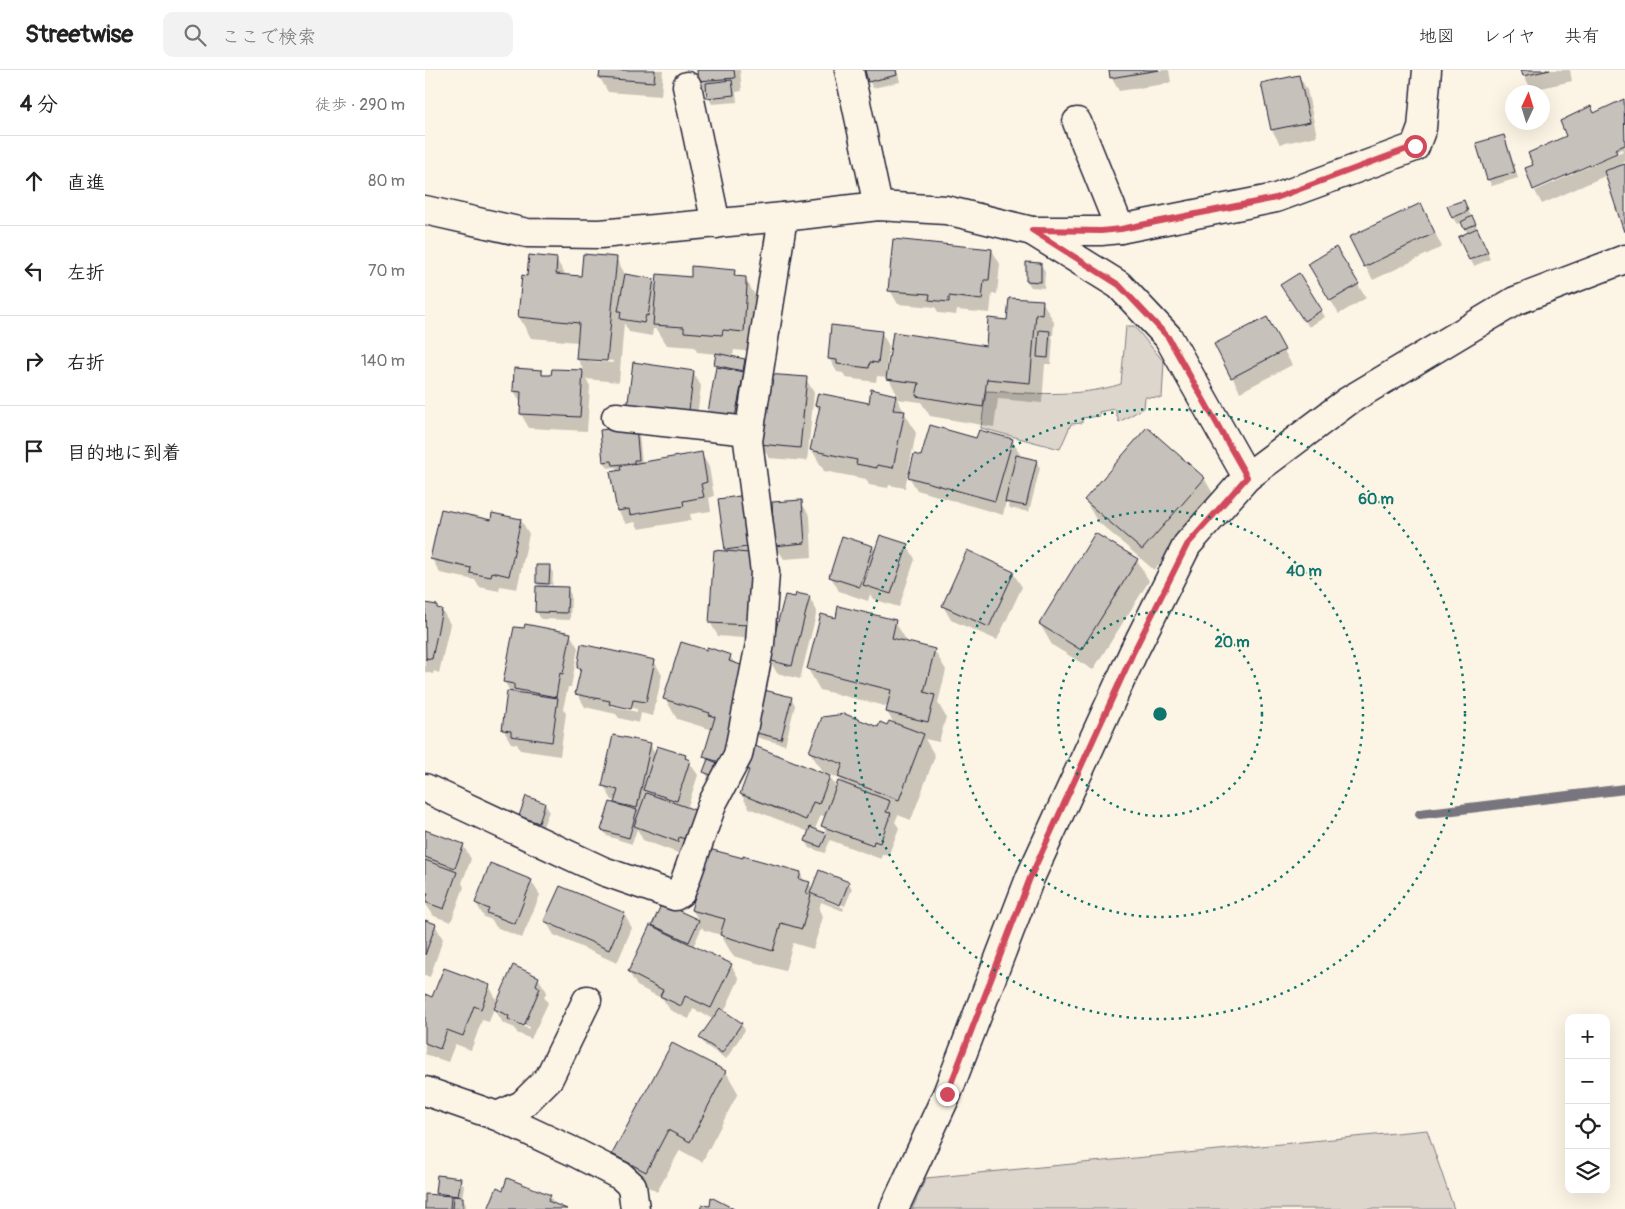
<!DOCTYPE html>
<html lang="ja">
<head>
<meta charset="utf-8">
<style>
	:root { --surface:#fff; --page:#f2f2f2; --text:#222; --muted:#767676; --line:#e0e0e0 }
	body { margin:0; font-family:Pangolin,"Klee One",sans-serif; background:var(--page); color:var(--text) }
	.controls { position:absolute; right:15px; bottom:15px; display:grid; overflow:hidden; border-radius:10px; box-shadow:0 5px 20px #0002 }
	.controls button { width:45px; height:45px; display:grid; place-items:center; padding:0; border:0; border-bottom:1px solid var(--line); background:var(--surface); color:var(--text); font:25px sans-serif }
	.compass { position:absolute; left:1080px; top:15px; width:45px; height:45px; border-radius:50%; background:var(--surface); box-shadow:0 5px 20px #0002; rotate:4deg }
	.stop { position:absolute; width:15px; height:15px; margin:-11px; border:4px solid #d1495b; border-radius:50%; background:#fff }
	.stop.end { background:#d1495b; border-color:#fff; box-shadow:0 1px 5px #0008 }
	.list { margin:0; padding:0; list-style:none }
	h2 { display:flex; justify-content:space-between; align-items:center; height:65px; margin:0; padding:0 20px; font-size:21px }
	h2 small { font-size:16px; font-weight:400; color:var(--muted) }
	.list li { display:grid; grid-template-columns:32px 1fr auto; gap:15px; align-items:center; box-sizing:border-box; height:90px; padding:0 20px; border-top:1px solid var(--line) }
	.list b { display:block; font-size:19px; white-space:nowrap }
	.list em { font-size:16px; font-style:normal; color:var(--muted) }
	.icon { flex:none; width:28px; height:28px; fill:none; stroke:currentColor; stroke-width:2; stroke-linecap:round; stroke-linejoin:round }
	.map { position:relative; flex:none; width:1200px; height:1139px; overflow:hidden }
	header { display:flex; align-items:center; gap:30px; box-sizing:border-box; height:70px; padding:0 25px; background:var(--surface); border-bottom:1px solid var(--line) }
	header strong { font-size:24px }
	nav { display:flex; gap:28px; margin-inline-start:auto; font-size:18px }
	.search { width:350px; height:45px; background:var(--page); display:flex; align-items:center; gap:12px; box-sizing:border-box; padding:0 18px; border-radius:10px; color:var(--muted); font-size:19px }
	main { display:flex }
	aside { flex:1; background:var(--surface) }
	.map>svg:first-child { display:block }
	.green { fill:#dcd6cc; stroke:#7f7c84 }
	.shadow { fill:#0003; fill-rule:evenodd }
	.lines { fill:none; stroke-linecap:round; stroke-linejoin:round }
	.stream { stroke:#78757e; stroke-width:10 }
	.building { fill:#c6c1bb; stroke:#22223b }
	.minor-casing { stroke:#22223b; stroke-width:31 }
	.minor { stroke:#fcf5e5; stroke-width:28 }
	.route { stroke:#d1495b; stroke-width:6 }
	.ring { fill:none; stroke:#0f766e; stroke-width:2.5; stroke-dasharray:2.5 5 }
	.centre { fill:#0f766e; stroke:#fcf5e5; stroke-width:2.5 }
	.ring-label { font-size:15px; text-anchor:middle; font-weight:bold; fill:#0f766e; stroke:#fcf5e5; stroke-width:4; stroke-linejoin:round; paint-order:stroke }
</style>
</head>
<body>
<header>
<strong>Streetwise</strong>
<div class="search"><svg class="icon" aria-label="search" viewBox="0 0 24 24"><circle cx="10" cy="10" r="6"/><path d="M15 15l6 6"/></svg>ここで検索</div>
<nav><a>地図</a><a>レイヤ</a><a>共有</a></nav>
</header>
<main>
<aside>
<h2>4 分<small>徒歩 · 290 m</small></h2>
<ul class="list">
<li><svg class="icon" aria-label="ahead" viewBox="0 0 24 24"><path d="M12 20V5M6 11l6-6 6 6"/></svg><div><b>直進</b></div><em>80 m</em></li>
<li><svg class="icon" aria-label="left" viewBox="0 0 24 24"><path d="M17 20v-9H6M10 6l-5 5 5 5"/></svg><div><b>左折</b></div><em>70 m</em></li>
<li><svg class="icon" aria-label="right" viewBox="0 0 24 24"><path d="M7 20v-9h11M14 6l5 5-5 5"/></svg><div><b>右折</b></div><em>140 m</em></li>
<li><svg class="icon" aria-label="arrive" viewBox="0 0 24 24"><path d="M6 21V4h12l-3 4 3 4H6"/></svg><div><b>目的地に到着</b></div></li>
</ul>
</aside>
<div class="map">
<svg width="1200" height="1139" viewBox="0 0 1200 1139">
	<rect width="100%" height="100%" fill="#fcf5e5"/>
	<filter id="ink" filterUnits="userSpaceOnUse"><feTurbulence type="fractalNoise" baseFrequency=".02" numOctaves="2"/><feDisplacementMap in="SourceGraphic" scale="10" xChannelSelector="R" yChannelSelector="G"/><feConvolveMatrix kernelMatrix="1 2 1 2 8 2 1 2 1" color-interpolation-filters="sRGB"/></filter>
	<g filter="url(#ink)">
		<g class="green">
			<path d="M701 256H709L739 292 737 328 720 327 719 338 694 352 690 339 674 342 675 346 657 348V353L646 354 635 379 556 358 561 321C606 323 652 328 696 314Z"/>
			<polygon points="1002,1060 1029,1139 487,1139 501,1108"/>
		</g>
		<g class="shadow">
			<polygon points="176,0 238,0 236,26 183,22 175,8"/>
			<polygon points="273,0 315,0 317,21 311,22 312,32 287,34 274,11"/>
			<polygon points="442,0 472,0 475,12 448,18 444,11"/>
			<polygon points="685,0 744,0 746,13 694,21 686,7"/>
			<polygon points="1098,0 1145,0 1147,11 1107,20 1099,6"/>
			<polygon points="874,6 882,20 892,66 855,74 847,60 837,14"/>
			<polygon points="1199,31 1200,33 1200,92 1197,94 1198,96 1200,95 1200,162 1182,105 1117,134 1110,121 1198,81 1197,79 1110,118 1110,120 1102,99 1110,96 1169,44"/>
			<polygon points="1078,66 1082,73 1093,108 1067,116 1063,109"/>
			<polygon points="1038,131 1054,161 1052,161 1065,189 1049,196 1045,189 1043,164 1037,152 1032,154 1028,148"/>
			<polygon points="1003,149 1017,177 948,210 940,196"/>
			<polygon points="567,180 575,194 572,224 567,223 565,243 532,240 531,245 514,243 510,237 473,234 465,220"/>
			<path d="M191 188 201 206 228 210 233 218 267 209 309 201 313 207 320 208 332 229 330 282 309 280 308 285H303V287L319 290 323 296 318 361 292 356 284 342 292 298 290 295 292 284 272 282 270 277 242 275 232 259H228L227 266 204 262 199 253 194 312 161 309 165 316 162 361 104 358 96 344 97 335 89 321 116 302 119 306 127 307 128 300 160 302 152 288 153 272 106 268 94 247 103 208 131 189 141 206 157 207ZM164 288 188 291V293L164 291Z"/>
			<polygon points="616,195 620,201 619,218 606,217 602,211"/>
			<polygon points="892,208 933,215 941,228 914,244"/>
			<polygon points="861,222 896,240 900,247 884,257"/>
			<polygon points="617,231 629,252 628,265 626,265 628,269 626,294 620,294 617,333 573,329 569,357 505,346 496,332 472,329 491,363 480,418 464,415 463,418 444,415 441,409 399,401 387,380 395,342 391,335 445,335 447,321 473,326 463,307 452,306 451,312 421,308 418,303 412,302 404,288 456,262 464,276 461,302 562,277 583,252"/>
			<polygon points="849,263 867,295 815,322 791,275"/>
			<polygon points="268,302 276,316 270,361 211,353"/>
			<polygon points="381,309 389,323 382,391 344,388 336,374"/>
			<polygon points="210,357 214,364 217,394 276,383 284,397 289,426 284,428 286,441 265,444 266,450 214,459 210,452 201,454 193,440 193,402 190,397 183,398 179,391"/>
			<polygon points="552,370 587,370 595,384 594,387 611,391 615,398 604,442 585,438 581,431 578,445 492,420 483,405"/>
			<polygon points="779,408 791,429 729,500 672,451 660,430"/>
			<polygon points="294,430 330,440 330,569 293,566 285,552 302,482"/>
			<polygon points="376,432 385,446 387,487 359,489 350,475"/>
			<polygon points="96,450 104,464 92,519 75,516 74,521 54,517 50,510 15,503 7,489 67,451"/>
			<polygon points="482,475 490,489 474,537 448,529 445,524 443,531 414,521 406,507 448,477 451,482"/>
			<polygon points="712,490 724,511 668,600 627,575 615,554"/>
			<path d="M113 496H124L128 503 127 518H142L146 525 145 550 116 549 112 542 115 517 112 513ZM122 508 127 517H124L120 510Z"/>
			<polygon points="588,503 597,517 572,570 526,550 518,536"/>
			<polygon points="384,527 392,541 375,609 352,603 344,589 370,528"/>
			<polygon points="0,534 11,536 12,539 17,540 25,554 14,603 9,601 8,604 0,602"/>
			<path d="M412 549 470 552 483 573 509 580 521 600 513 633 521 647 514 672 500 669 510 686 486 750 473 745 470 752 474 758 463 786 457 784 456 789 405 770 400 783 385 778 381 771 384 762 324 738 316 724 324 703 322 699 399 704 385 682 470 655 462 642 464 637 395 620 383 599ZM403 704 415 709 419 715 412 719ZM396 745 401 747 398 756 403 766 389 761Z"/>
			<polygon points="145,564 153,578 146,617 143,617 138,639 141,643 135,686 95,680 92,674 86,673 78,659 86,623 79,611"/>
			<polygon points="283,582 305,586 310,594 294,713 284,709 280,702 283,693 280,687 288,660 252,649 240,628"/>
			<path d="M229 591 237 605 228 646 216 643 214 653 194 648 191 644 160 637 152 623 156 603 153 597ZM186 634 212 639V642L186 636Z"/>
			<polygon points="366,628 370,635 360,675 334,668 330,662"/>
			<polygon points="225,675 231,684 260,686 273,705 262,739 261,786 218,770 212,759 207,774 182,766 178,760 192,736 191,731 187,730 179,716"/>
			<polygon points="102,728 120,734 124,741 117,759 99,753 95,746"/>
			<polygon points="0,761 38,775 46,789 37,813 39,817 26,852 9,846 0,833"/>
			<polygon points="375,803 380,812 384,813 388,820 423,813 427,819 420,836 392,824 392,827 419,838 418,841 396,832 394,840 398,847 388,879 368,873 360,901 308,886 296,865 279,860 277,857 268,877 306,895 314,909 299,942 316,954 320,960 301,989 280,975 276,968 289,949 268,939 264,949 245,940 238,929 212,916 204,902 231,860 229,855 238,835 274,851 267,839"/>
			<polygon points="106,811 115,825 97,868 71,857 67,850 59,847 51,833"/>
			<polygon points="199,844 207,858 192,893 129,865 121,851"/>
			<polygon points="0,851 10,855 18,869 5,907 0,905"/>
			<path d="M113 908 122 922 119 927 123 933 106 969 92 963 90 958 78 953 69 938 64 952 57 950 46 980 30 974 23 992 0 984V927L8 928 64 916 73 932ZM85 948 105 957 104 959 85 951Z"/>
			<polygon points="248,974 301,1002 313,1023 277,1092 255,1080 232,1122 201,1104 189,1084"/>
			<polygon points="35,1109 39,1116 37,1128 41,1135 41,1139 0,1139 0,1125 13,1126 11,1123"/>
			<polygon points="79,1122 125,1126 130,1135 139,1139 64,1139"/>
		</g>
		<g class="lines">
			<polyline class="stream" points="995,744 1200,719"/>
		</g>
		<g class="building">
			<polygon points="175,0 230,0 229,12 174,8"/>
			<polygon points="272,0 309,0 310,8 273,11"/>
			<polygon points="440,0 471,0 472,5 443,12"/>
			<polygon points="684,0 734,0 685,8"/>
			<polygon points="1096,0 1125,0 1098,6"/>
			<polygon points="874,5 885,52 846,60 836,13"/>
			<polygon points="307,10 309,25 282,28 281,13"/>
			<polygon points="1199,29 1200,75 1190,79 1192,83 1108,120 1100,98 1108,95 1103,83 1141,66 1135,51 1166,36 1169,43"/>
			<polygon points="1079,65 1090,102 1062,110 1051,73"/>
			<polygon points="1200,94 1200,161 1199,162 1179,101"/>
			<polygon points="1039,130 1043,141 1027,148 1022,136"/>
			<polygon points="996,133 1010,163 939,197 924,167"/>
			<polygon points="1047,146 1051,154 1039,159 1036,152"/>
			<polygon points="1052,158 1063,182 1044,190 1033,167"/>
			<polygon points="468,169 567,179 564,210 559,210 557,230 524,226 524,232 504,230 505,224 463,221"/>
			<polygon points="911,177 934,214 905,231 883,194"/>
			<polygon points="158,184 192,187 182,291 151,289 154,253 93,247 97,205 102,206 104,185 132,188 131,204 156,206"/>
			<polygon points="601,192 616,193 616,212 601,211"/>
			<polygon points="266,196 310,200 309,206 321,207 321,215 322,215 319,262 298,260 297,265 259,262 259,257 228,255 232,204 266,207"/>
			<polygon points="874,203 897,240 879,251 855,215"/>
			<polygon points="200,204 229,209 223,246 221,245 219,253 195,249 196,241 193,241"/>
			<polygon points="584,228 618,230 617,245 611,244 605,313 562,309 558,337 491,326 494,313 461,309 468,262 561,276 563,248 582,250"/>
			<polygon points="842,247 860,280 806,308 789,274"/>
			<polygon points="406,255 457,261 453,293 445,292 444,298 412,294 412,290 403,289"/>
			<polygon points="614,260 625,261 623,288 612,287"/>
			<polygon points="291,283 320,289 318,301 289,295"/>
			<polygon points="208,292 269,301 263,348 202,340"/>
			<polygon points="291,297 319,302 310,347 283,342"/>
			<polygon points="89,298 117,300 117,305 126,305 127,299 158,300 155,347 95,344 96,322 88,321"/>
			<polygon points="341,304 382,307 375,378 334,374"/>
			<polygon points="446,319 471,325 468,340 480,341 468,398 452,395 452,398 431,394 432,390 385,380 395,336 390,335 393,323 444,333"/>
			<polygon points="505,355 551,368 554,360 588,369 570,431 483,407 489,384 496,386"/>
			<polygon points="211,356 214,390 209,390 209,393 188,395 187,391 178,392 175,360"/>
			<polygon points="722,357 780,408 717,480 659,430"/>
			<polygon points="277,382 282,412 276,414 279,427 258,431 259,436 205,445 204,439 192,441 185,402 196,400 195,396"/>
			<polygon points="591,385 612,390 601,436 580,432"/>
			<polygon points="322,425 330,476 300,480 293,429"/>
			<polygon points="377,430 380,473 349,476 347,432"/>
			<polygon points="16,439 66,450 67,443 96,449 84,506 67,502 66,507 45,503 46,498 5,489"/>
			<polygon points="670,463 713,489 656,580 614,554"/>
			<polygon points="455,465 483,474 466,524 438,515"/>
			<polygon points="417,466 448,476 435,517 404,507"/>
			<polygon points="289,480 324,483 327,486 323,555 284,553"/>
			<polygon points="542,480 589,502 564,557 517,536"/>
			<polygon points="111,495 125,495 124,514 111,513"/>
			<polygon points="111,516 143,517 142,543 110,542"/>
			<polygon points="371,523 385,526 367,596 343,590 360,525 370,527"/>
			<polygon points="0,533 12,535 12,538 17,539 7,589 1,588 1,590"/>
			<polygon points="413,536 471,550 467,568 510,579 499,622 510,625 503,652 461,642 466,620 382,599 396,544 411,548"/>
			<polygon points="100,554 146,563 138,604 135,603 131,627 89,619 89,614 78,612 89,557 99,558"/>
			<polygon points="256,572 282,580 282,577 306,585 304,591 322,597 298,693 278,687 290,647 284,645 285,643 238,629"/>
			<polygon points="156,574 230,590 221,632 208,630 206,639 184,634 185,631 150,624 156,598 152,598"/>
			<polygon points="339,620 367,627 356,669 328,662"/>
			<polygon points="82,621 133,628 127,672 86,666 86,661 77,660"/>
			<polygon points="420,644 453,657 455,652 462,655 464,651 499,664 474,730 413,707 418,694 384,682 397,647"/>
			<polygon points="188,665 226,673 212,738 189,733 193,720 177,716"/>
			<polygon points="232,676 261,685 260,688 265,690 252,731 218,720"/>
			<polygon points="330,676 405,706 394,734 388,732 381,750 315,724 324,700 321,699"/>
			<polygon points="283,689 295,694 291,707 278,702"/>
			<polygon points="413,711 465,731 461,742 466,743 455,773 449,771 448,775 396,756"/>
			<polygon points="221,723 273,741 263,770 254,767 253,772 209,756"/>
			<polygon points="101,726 120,733 114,753 94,746"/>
			<polygon points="185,732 212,740 204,768 176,760"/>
			<polygon points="385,757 402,764 396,777 380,771"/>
			<polygon points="0,760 39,774 30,798 0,787"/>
			<polygon points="284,779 318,788 318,786 376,802 374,809 385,812 381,823 386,825 377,859 356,853 348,881 295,865 300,849 266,840"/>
			<polygon points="0,790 32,802 19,839 0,832 3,823 0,822"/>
			<polygon points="65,793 107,810 90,854 62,843 64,839 50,833"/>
			<polygon points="394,800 424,812 415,835 385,823"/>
			<polygon points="135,816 200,843 184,880 119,851"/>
			<polygon points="237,833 274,850 264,872 227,855"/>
			<polygon points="0,850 11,854 0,885"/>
			<polygon points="225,855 307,894 286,938 260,926 256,936 235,926 238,920 203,902"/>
			<polygon points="88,895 114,907 111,915 115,918 99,956 83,949 84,946 69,939"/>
			<polygon points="19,898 65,915 56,939 49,936 38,966 22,960 15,979 0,973 0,924 7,927"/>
			<polygon points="295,938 317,953 297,983 274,968"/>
			<polygon points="247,973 301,1001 265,1072 243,1060 221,1102 187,1084"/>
			<polygon points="12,1105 36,1108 33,1126 10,1123"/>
			<polygon points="82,1108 126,1125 123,1131 142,1139 63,1139 72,1117 78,1120"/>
			<polygon points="0,1124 26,1126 25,1139 0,1139"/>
			<polygon points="28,1126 38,1127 38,1139 27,1139"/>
			<polygon points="286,1127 309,1139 275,1139 277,1135 285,1136"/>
		</g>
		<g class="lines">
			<defs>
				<g id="minor">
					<polyline points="424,0 453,136"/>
					<polyline points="262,16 291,154"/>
					<polyline points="652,52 695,159"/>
					<polyline points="0,140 102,163 175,164 358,147 453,136 521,140 607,161 676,161 695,159 851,128 990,77 997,58 1002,0"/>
					<polyline points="607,161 694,215 743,267 822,407"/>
					<polyline points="191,347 324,361"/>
					<polyline points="0,718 178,801 250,826 256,822 288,732 313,685 335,574 340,502 323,371 358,147"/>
					<polyline points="0,1021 72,1046 149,1082 196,1106 207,1116 210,1139"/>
					<polyline points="72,1046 97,1035 124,1008 162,930"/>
					<polyline points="469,1139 522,1024 605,808 708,583 762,475 822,407 923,331 1090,231 1200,189"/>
				</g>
			</defs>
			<use href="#minor" class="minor-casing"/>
			<use href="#minor" class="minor"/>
		</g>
	</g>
	<g class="lines" filter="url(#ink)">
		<polyline class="route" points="522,1024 605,808 708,583 762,475 822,407 743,267 694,215 607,160 676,161 696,159 851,128 990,76"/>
	</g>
	<g class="ring">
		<circle cx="735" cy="644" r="102"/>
		<circle cx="735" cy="644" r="203"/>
		<circle cx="735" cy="644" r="305"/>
	</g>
	<circle cx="735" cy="644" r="8" class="centre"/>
	<g class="ring-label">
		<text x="951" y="434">60 m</text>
		<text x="879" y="506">40 m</text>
		<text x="807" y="577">20 m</text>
	</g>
</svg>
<div class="controls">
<button>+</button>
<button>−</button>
<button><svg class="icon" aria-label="locate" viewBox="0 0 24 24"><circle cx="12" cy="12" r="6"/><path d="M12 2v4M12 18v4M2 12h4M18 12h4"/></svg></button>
<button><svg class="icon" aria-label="layers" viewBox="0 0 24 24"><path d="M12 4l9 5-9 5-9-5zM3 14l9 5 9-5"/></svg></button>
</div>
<svg class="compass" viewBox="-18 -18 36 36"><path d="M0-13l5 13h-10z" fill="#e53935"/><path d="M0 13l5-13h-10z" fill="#767676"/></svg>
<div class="stop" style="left:990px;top:76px"></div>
<div class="stop end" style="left:522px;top:1024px"></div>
</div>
</main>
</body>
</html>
